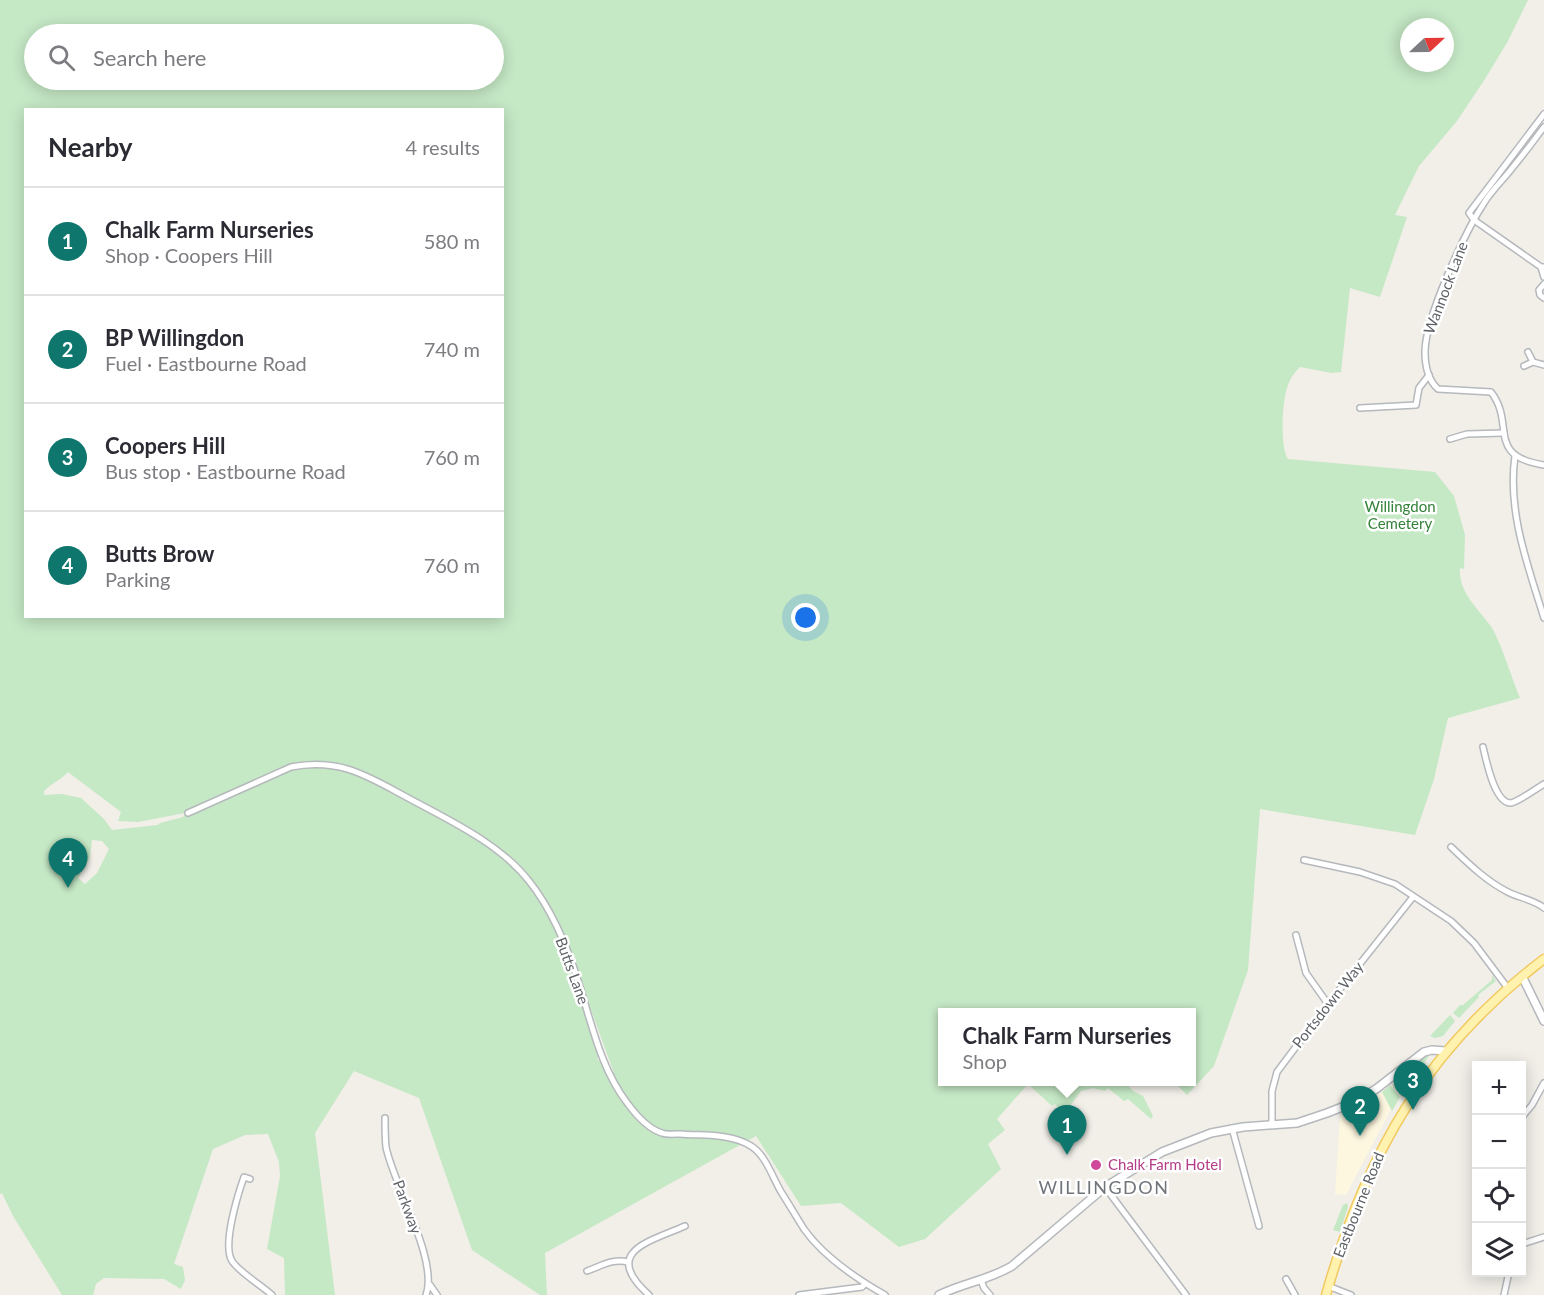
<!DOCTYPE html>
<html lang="en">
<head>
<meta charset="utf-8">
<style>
	:root { --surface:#fff; --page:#f2f2f3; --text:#2b2b33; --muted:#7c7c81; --line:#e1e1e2; --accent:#0f766e }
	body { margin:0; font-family:Lato,sans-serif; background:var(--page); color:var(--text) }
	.controls { position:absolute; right:18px; bottom:18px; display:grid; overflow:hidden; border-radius:0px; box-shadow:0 3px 15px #0003 }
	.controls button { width:54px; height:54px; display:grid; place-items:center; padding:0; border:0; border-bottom:2px solid var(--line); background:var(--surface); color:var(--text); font:30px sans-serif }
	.compass { position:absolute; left:1400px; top:18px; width:54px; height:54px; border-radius:50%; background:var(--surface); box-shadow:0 3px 15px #0003; rotate:68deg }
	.you { position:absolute; left:806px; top:618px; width:21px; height:21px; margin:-15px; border:4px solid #fff; border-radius:50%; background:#1a73e8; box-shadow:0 0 0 9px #1a73e833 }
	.badge { display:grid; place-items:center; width:39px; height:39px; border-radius:50%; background:var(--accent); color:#fff; font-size:20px; font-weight:700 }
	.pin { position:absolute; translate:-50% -50px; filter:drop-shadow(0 2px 3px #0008) }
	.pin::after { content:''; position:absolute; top:32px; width:21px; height:18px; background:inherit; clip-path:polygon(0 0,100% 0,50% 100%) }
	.popup { position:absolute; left:938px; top:1008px; width:258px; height:78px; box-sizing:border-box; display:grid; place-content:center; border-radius:0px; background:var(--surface); filter:drop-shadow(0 2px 4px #0005); font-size:20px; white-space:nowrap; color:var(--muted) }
	.popup b { font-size:22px; color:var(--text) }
	.popup::after { content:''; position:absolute; left:50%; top:100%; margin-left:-12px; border:12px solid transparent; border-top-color:var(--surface) }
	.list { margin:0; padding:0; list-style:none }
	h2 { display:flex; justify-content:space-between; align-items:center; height:78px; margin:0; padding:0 24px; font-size:26px }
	h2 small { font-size:20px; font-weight:400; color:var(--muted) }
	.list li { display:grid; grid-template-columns:39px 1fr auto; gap:18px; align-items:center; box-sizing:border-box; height:108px; padding:0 24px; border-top:2px solid var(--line) }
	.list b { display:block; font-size:22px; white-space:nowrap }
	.list p { margin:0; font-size:20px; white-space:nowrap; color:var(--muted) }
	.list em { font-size:20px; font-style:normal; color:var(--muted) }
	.icon { flex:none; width:33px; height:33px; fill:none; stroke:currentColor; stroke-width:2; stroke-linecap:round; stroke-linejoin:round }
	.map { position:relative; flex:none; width:1544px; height:1295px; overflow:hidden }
	.search { position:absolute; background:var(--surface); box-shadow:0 3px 15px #0003; left:24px; top:24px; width:480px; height:66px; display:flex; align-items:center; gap:15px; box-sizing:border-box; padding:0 21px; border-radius:33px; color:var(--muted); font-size:22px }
	.panel { position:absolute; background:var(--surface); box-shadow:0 3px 15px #0003; left:24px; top:108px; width:480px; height:510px; border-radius:0px }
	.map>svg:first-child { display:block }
	.commercial { fill:#fef7e0 }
	.green { fill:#c5e8c5; fill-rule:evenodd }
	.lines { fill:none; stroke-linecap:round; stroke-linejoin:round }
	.minor-casing { stroke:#b5b8bc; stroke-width:8 }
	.tertiary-casing { stroke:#b5b8bc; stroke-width:10 }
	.primary-casing { stroke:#f2c960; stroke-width:11 }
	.minor { stroke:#fff; stroke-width:5 }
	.tertiary { stroke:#fff; stroke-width:7 }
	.primary { stroke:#fff2af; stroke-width:8 }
	.hotel-dot { fill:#d1479c; stroke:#fff; stroke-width:2 }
	.labels { text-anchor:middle; stroke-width:5; stroke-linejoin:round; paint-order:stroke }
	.street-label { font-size:15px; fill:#5f6368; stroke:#fff }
	.park-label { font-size:15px; fill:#348238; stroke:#fff }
	.hotel-label { font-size:15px; fill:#b23c85; stroke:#fff; text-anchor:start }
	.quarter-label { font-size:18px; letter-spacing:1.5px; fill:#70757a; stroke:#fff }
</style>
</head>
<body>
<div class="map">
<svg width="1544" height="1295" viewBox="0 0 1544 1295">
	<rect width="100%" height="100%" fill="#f1efe8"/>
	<polygon class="commercial" points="1382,1092 1392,1107 1346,1195 1335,1194 1340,1117 1356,1110"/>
	<g class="green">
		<path d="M0 0H1528L1508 41 1485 79 1457 121 1419 166 1395 215 1407 217 1380 297 1350 288 1341 372 1332 373 1300 367C1293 374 1290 379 1287 388 1282 402 1280 448 1288 459L1435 472 1454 496 1465 535 1464 569 1460 568C1458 593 1480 610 1492 628 1502 645 1512 679 1520 698L1448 718 1434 779 1415 835 1260 809 1248 970 1214 1066 1187 1095 1174 1082H1192V1012H942V1082H1125L1133 1091 1143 1096 1153 1116 1151 1119 1128 1099 1124 1101 1108 1088 1105 1091 1093 1088 1081 1091 1064 1114 1055 1104 1052 1106 1028 1084 997 1119 1005 1130 988 1144 1001 1169 925 1239 899 1247 841 1203 801 1206 756 1136 545 1253 547 1295H540L472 1250 419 1098 354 1071 315 1133 335 1295H285L284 1258 267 1249 280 1176 279 1162 268 1134 245 1135 213 1149 174 1264 183 1267 185 1280 181 1289 164 1279 104 1278 96 1284 93 1295H62L13 1216 2 1193 0 1194ZM1409 27H1445V63H1409ZM34 34H494V80H34ZM26 110H502V616H26ZM68 772 121 812 118 821 138 822 185 813 183 817 160 823 158 825 112 830 104 819 81 798 62 794 44 795V791C52 783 61 780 68 772ZM92 840 102 841 109 849 97 873 85 884 78 878 90 857ZM586 999H587L614 1073 597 1059 600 1055Z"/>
		<polygon points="1492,975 1496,981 1478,995 1479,997 1459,1018 1453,1013 1460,1005 1463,1005 1492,980"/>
		<polygon points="1450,1015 1455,1021 1443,1036 1435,1038 1430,1036"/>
		<polygon points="1425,1056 1429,1056 1408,1083 1401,1096 1393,1087 1393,1084"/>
		<polygon points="1390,1085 1400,1097 1392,1111 1382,1092"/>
		<polygon points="1347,1203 1348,1207 1340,1232 1333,1230 1343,1205"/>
	</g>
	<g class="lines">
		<defs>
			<g id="minor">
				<polyline points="1544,114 1469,213 1474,220 1541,267 1544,267"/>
				<path d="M1544 127C1534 140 1524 154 1513 167 1504 179 1492 190 1484 203 1465 232 1425 318 1425 352 1425 365 1428 380 1438 389L1491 392C1516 424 1485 456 1544 465"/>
				<polyline points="1541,267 1544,277"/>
				<polyline points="1544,284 1539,290 1540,295 1544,298"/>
				<polyline points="1528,352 1533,362 1544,365"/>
				<polyline points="1524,366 1533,362"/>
				<polyline points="1360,408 1416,405 1419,388 1429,375"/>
				<polyline points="1450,439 1467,434 1504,433"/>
				<path d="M1515 456C1507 511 1528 566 1544 618"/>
				<path d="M1483 747C1486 759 1494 802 1510 803 1517 803 1537 788 1544 784"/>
				<path d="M188 813 291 767C340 757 369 777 410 799 451 821 500 844 529 881 553 911 569 951 580 987 592 1026 602 1071 628 1104 636 1115 649 1129 662 1133 667 1135 675 1134 680 1134 704 1136 730 1133 751 1146 767 1156 773 1180 783 1195 790 1206 797 1218 804 1229 823 1256 857 1279 885 1295"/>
				<path d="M1451 847C1468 863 1485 880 1506 891 1518 898 1533 899 1544 908"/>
				<polyline points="1304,860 1360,872 1395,884 1451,921 1474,943 1507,987"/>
				<polyline points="1296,935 1306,973 1328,1004"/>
				<polyline points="1522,1117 1532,1105 1544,1083"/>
				<path d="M385 1118C385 1128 385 1138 386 1147 393 1184 439 1260 426 1295"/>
				<polyline points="1272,1125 1272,1091 1277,1072 1328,1004 1413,897"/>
				<polyline points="1232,1128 1259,1226"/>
				<path d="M250 1179 244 1177C238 1194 222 1245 232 1261 239 1272 261 1285 272 1295"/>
				<polyline points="1105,1187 1186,1295"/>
				<polyline points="1522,1244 1544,1237"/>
				<path d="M587 1271C601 1266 613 1258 628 1262"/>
				<polyline points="1286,1279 1295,1295"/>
				<polyline points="981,1280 984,1288 990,1295"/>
				<polyline points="430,1285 437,1295"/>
				<polyline points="1328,1286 1351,1295"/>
				<path d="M649 1295C601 1252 648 1242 685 1226"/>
				<polyline points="799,1295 862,1287 865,1284"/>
				<polyline points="1504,1295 1509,1272"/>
			</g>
			<g id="tertiary">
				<polyline points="1522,976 1544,1021"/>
				<path d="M939 1295C963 1283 989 1280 1012 1266L1105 1187 1162 1152 1211 1133 1243 1127 1297 1123 1327 1113 1355 1102 1376 1089 1424 1052 1432 1050 1445 1051"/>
			</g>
			<path id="primary" d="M1326 1295C1366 1154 1426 1049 1544 959"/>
		</defs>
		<use href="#minor" class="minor-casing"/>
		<use href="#tertiary" class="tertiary-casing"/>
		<use href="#primary" class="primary-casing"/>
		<use href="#minor" class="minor"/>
		<use href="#tertiary" class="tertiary"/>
		<use href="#primary" class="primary"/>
	</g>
	<circle class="hotel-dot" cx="1096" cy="1165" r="6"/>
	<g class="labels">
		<g class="street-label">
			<text transform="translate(1446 288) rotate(-69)" y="5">Wannock Lane</text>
			<text transform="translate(572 971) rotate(70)" y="5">Butts Lane</text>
			<text transform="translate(1328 1005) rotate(-52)" y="5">Portsdown Way</text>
			<text transform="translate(1359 1205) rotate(-68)" y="5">Eastbourne Road</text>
			<text transform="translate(407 1207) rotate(70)" y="5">Parkway</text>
		</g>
		<g class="park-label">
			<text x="1400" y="512">Willingdon<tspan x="1400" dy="17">Cemetery</tspan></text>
		</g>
		<g class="hotel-label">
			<text x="1108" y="1170">Chalk Farm Hotel</text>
		</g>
		<g class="quarter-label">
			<text x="1104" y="1194">WILLINGDON</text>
		</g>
	</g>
</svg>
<div class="controls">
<button>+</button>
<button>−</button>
<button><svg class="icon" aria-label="locate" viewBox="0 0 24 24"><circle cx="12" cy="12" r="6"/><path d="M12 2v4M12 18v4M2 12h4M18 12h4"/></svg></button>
<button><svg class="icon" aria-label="layers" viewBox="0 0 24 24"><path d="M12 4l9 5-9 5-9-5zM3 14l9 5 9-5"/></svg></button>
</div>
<svg class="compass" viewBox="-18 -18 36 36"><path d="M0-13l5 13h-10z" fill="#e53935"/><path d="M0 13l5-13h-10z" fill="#7c7c81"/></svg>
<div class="you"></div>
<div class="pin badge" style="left:1067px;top:1155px">1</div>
<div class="popup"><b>Chalk Farm Nurseries</b>Shop</div>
<div class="pin badge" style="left:1360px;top:1136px">2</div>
<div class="pin badge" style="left:1413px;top:1110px">3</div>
<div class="pin badge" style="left:68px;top:888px">4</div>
<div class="search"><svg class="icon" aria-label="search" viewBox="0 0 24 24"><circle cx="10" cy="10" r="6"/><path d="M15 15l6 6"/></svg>Search here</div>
<section class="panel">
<h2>Nearby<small>4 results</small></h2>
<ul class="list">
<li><span class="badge">1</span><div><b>Chalk Farm Nurseries</b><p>Shop · Coopers Hill</p></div><em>580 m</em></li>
<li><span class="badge">2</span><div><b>BP Willingdon</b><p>Fuel · Eastbourne Road</p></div><em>740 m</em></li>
<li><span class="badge">3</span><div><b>Coopers Hill</b><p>Bus stop · Eastbourne Road</p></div><em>760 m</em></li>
<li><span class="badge">4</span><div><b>Butts Brow</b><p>Parking</p></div><em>760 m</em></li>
</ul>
</section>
</div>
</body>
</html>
